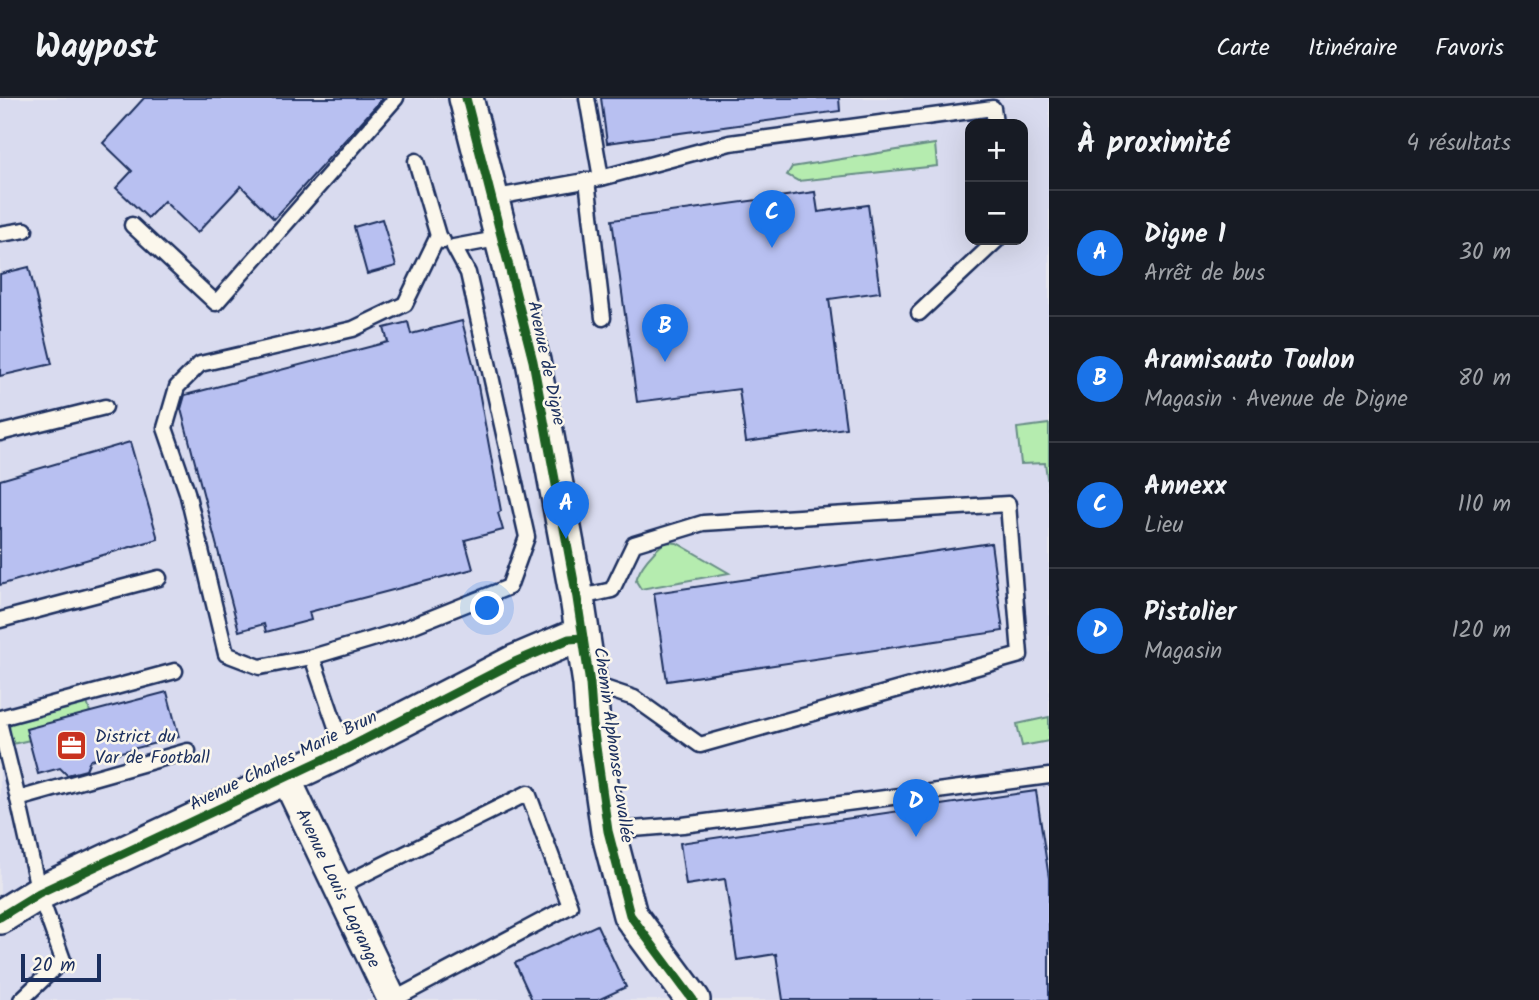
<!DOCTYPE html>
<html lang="fr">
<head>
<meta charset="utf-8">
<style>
	:root { --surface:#171b24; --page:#242831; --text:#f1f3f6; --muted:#9ea1a6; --line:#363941; --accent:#1a73e8 }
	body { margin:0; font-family:Kalam,sans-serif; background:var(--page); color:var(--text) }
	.controls { position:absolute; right:21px; top:21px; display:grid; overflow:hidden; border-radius:14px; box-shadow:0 7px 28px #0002 }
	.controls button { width:63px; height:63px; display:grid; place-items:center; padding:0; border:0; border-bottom:2px solid var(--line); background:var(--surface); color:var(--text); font:35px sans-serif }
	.scale { position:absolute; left:21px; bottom:18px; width:80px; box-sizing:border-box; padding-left:7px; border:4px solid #1b2f5e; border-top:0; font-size:19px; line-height:24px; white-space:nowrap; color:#1b2f5e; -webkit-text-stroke:5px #fbf7ec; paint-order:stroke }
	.you { position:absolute; left:488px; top:511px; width:24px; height:24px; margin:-18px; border:5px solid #fff; border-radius:50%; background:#1a73e8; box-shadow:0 0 0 10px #1a73e833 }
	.badge { display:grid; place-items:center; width:46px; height:46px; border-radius:50%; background:var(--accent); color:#fff; font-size:23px; font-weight:700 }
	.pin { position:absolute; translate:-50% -58px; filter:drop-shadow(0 2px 4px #0008) }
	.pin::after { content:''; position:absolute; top:37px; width:24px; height:21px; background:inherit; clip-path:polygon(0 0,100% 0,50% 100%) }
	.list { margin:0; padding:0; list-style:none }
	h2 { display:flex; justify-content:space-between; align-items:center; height:91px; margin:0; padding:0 28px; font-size:30px }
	h2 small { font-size:23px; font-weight:400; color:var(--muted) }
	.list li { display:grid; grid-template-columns:46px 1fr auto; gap:21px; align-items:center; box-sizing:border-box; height:126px; padding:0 28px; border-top:2px solid var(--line) }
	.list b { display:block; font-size:26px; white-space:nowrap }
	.list p { margin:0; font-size:23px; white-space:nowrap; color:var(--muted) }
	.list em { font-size:23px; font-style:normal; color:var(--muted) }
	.map { position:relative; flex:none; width:1049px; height:902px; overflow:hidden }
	header { display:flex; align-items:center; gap:42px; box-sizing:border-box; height:98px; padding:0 35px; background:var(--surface); border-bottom:2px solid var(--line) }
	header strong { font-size:33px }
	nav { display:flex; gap:38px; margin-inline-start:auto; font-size:24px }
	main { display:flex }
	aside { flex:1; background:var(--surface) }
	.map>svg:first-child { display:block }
	.built { fill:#d9dbef; fill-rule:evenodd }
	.green { fill:#b5ecaf; stroke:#688e86; stroke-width:2 }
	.building { fill:#b8c0f1; stroke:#1b2f5e; stroke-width:2 }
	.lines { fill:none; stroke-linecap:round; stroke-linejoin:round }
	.service-casing { stroke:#1b2f5e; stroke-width:19 }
	.minor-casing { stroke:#1b2f5e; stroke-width:33 }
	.tertiary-casing { stroke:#1b2f5e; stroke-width:38 }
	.service { stroke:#fbf7ec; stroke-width:14 }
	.minor { stroke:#fbf7ec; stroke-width:28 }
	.tertiary { stroke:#fbf7ec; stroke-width:33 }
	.cycleway-casing { stroke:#fbf7ec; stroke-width:13 }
	.cycleway { stroke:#1b5e20; stroke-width:9 }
	.labels { text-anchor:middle; stroke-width:5; stroke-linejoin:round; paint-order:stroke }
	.street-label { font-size:18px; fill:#1b2f5e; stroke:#fbf7ec }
	.poi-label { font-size:18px; fill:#1b2f5e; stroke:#fbf7ec; text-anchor:start }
</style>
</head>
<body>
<header>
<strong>Waypost</strong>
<nav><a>Carte</a><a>Itinéraire</a><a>Favoris</a></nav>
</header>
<main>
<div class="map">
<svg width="1049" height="902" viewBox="0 0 1049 902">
	<rect width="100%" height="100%" fill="#e7e6ee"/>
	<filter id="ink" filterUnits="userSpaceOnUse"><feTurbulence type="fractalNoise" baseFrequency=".0143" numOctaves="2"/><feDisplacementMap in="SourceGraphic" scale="14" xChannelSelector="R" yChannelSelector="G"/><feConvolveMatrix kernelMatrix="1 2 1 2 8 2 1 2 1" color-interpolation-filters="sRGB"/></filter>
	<g filter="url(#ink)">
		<path class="built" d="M0 0H1049V902H0ZM970 26H1023V142H970Z"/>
		<g class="green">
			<polygon points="935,46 937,68 798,83 787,77 792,69"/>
			<polygon points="1049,326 1049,393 1045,365 1021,366 1017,330"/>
			<path d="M665 444 677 445 729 475 641 491 636 483C639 469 654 453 665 444Z"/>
			<path d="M87 604 90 614 30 642 12 646C9 637 6 630 13 623Z"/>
			<polygon points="1049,619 1049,643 1022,648 1017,626"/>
		</g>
		<g class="building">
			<polygon points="144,0 383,0 274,121 241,88 197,135 164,103 148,120 116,90 132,73 103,45"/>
			<polygon points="601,0 839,0 840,13 607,45"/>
			<polygon points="815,94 818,114 868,107 880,194 829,201 846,330 746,344 739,291 637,304 612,122"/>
			<polygon points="382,121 396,168 367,176 354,129"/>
			<polygon points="29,169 52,266 0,278 0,176"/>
			<polygon points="462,223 476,277 501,413 498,415 503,432 465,442 473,471 309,514 311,522 266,534 264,526 239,533 181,311 185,297 388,244 384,230 408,224 411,236"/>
			<polygon points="130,344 158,441 0,487 0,382"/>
			<polygon points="991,445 1003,533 667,583 654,495"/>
			<polygon points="167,594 179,639 90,662 86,672 67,677 60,670 38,676 26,631"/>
			<polygon points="1036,693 1049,780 1049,902 783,902 776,856 737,862 725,781 686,787 680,745"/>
			<polygon points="597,827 626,889 598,902 532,902 515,865"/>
		</g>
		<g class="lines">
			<defs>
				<g id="service">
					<polyline points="587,0 601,80"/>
					<polyline points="416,63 439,141 443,143"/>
					<polyline points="587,82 603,220"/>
					<polyline points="491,100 601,80 730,45 993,10 995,26"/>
					<polyline points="132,127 216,205 396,0"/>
					<polyline points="0,136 25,132"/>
					<polyline points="919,215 997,142"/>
					<polyline points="0,335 105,309"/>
					<polyline points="577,500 612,492 634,446 703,425 1008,406 1020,557 700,647 634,600 592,586"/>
					<polyline points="0,522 159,480"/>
					<polyline points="312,559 260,569 226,556 187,394 165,330 177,289 200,266 353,231 405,206 438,138"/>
					<polyline points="0,620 175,573"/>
					<polyline points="0,628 18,701"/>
					<polyline points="344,652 312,559 399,533 509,489 527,439 468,175 454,149 502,140"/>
					<polyline points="608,733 683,727 1049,678"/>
					<polyline points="338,789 528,695 570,808 393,902"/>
					<polyline points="21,902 63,862 39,795 18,701 188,653"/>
				</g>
				<g id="minor">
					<path id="s1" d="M286 680 392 902"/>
				</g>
				<g id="tertiary">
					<polyline points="466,0 533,263 577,500 590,586 593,628 608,733 630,817 693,902"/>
					<polyline points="0,819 39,795 344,652 515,564 569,541 583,540"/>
				</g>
			</defs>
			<use href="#service" class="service-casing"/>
			<use href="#minor" class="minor-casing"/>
			<use href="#tertiary" class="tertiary-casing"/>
			<use href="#service" class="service"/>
			<use href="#minor" class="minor"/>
			<use href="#tertiary" class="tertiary"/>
			<defs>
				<g id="cycleway">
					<polyline points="466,0 533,263 577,500 590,586 593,628 608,733 630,817 693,902"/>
					<polyline points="0,819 39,795 344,652 515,564 569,541 583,540"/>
				</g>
			</defs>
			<use href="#cycleway" class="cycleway-casing"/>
			<use href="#cycleway" class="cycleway"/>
		</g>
	</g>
	<defs>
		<symbol id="office-square" viewBox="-11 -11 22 22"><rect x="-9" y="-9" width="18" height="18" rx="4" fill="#c8321e" stroke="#fbf7ec"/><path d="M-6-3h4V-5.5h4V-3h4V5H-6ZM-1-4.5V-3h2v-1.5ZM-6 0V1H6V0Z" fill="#fff"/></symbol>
	</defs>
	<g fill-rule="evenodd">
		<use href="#office-square" x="54" y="630" width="35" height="35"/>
	</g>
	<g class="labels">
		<g class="street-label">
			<text transform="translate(547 265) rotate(78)" y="6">Avenue de Digne</text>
			<text transform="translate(614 647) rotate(82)" y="6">Chemin Alphonse Lavallée</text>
			<text transform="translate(283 662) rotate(-26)" y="6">Avenue Charles Marie Brun</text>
			<text dy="6" stroke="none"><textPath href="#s1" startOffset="122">Avenue Louis Lagrange</textPath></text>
		</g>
		<g class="poi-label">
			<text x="95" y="644">District du<tspan x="95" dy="21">Var de Football</tspan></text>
		</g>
	</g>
</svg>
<div class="controls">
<button>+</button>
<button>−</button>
</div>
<div class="scale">20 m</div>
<div class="you"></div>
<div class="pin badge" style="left:566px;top:441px">A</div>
<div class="pin badge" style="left:665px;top:264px">B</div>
<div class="pin badge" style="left:772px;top:150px">C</div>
<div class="pin badge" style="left:916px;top:739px">D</div>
</div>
<aside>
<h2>À proximité<small>4 résultats</small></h2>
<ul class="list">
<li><span class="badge">A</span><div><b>Digne 1</b><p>Arrêt de bus</p></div><em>30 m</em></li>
<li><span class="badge">B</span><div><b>Aramisauto Toulon</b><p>Magasin · Avenue de Digne</p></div><em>80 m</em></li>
<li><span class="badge">C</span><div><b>Annexx</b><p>Lieu</p></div><em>110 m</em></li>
<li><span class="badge">D</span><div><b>Pistolier</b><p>Magasin</p></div><em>120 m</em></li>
</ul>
</aside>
</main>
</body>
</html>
